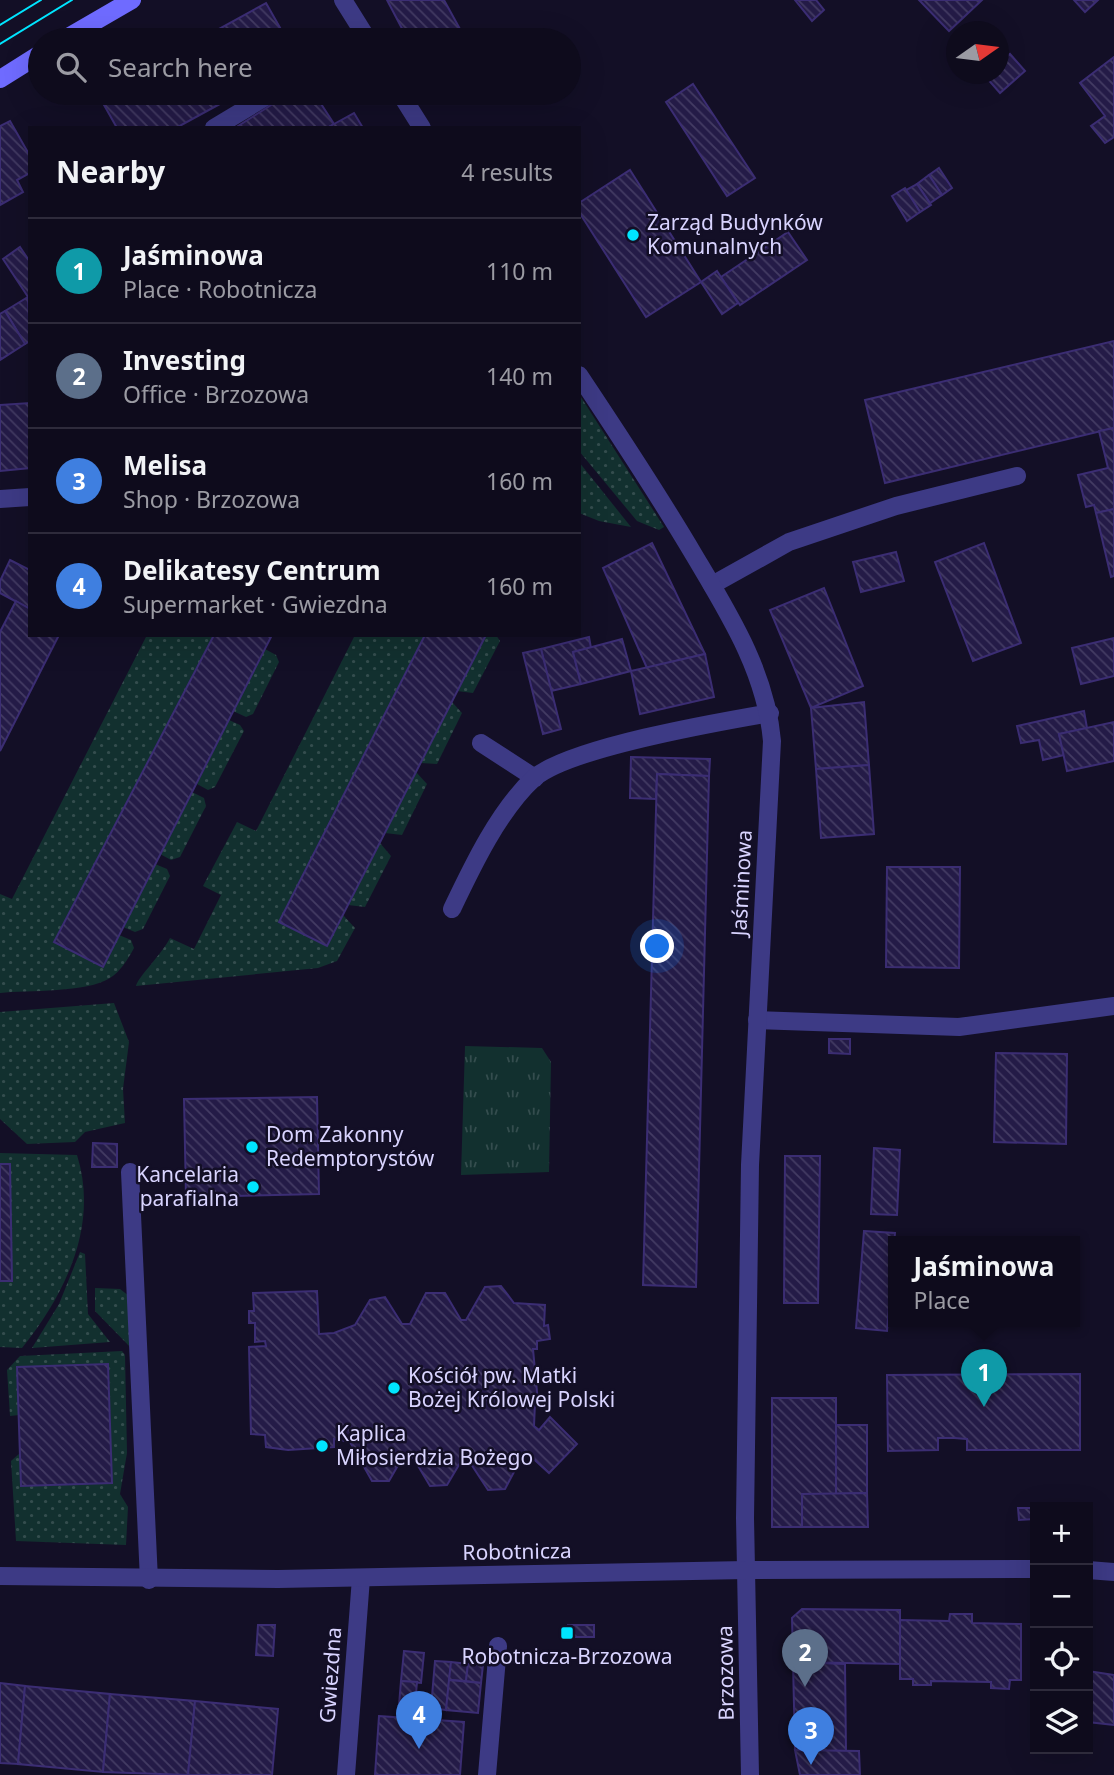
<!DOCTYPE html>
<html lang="en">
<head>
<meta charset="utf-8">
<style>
	:root { --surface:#0e0b1c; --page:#171425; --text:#f1f3f6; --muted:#9b9ba3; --line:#2e2b3b; --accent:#db2777 }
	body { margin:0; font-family:"Noto Sans",sans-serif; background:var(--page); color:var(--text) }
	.controls { position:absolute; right:21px; bottom:21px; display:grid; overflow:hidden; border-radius:0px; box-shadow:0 7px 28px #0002 }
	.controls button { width:63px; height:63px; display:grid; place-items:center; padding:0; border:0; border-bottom:2px solid var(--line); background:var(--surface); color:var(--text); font:35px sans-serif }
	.compass { position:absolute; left:946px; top:21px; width:63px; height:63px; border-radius:50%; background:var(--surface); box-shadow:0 7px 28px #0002; rotate:76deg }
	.you { position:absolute; left:658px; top:947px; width:24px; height:24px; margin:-18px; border:5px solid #fff; border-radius:50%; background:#1a73e8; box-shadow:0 0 0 10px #1a73e833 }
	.badge { display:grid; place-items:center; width:46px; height:46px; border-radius:50%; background:var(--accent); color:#fff; font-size:23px; font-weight:700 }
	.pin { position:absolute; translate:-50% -58px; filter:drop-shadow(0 2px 4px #0008) }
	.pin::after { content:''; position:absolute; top:37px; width:24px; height:21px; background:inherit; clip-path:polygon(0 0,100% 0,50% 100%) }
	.popup { position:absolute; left:888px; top:1236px; width:192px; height:91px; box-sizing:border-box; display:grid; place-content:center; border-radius:0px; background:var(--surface); filter:drop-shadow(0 2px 5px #0005); font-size:23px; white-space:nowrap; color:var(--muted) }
	.popup b { font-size:26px; color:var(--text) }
	.popup::after { content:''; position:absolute; left:50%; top:100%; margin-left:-14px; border:14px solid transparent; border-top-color:var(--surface) }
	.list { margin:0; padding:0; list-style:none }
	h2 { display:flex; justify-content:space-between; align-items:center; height:91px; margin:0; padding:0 28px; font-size:30px }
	h2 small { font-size:23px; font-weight:400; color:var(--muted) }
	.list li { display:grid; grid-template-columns:46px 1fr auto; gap:21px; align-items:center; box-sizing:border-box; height:105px; padding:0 28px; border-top:2px solid var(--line) }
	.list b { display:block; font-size:26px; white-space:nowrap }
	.list p { margin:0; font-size:23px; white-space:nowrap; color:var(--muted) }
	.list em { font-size:23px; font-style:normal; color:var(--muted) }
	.icon { flex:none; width:38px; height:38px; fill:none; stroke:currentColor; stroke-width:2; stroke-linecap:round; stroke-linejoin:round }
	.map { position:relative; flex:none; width:1114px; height:1775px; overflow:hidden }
	.search { position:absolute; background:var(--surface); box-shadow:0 7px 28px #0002; left:28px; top:28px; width:553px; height:77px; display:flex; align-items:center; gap:18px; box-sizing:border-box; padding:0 24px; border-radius:38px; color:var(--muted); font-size:26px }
	.panel { position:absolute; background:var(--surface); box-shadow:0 7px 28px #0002; left:28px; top:126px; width:553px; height:511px; border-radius:0px }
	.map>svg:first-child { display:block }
	.grass { fill:url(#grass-dots) }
	.park { fill:url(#park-tufts) }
	.building { fill:url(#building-back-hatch); stroke:#3b2d73; stroke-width:2 }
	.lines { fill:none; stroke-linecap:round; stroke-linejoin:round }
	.lane { stroke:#3d3a85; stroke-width:18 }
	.street { stroke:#3d3a85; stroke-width:18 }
	.secondary { stroke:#6f6bff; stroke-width:18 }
	.tram { stroke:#00e5ff; stroke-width:2 }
	.poi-dot { fill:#00e5ff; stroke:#130f26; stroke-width:2.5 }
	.labels { text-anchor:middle; stroke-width:5; stroke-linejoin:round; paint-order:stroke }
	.poi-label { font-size:21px; fill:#d9d4ff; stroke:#130f26; text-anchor:start }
	.street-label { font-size:21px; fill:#d9d4ff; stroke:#130f26 }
</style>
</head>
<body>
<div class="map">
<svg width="1114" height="1775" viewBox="0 0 1114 1775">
	<defs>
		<pattern id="grass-dots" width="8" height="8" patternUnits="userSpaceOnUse" patternTransform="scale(1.75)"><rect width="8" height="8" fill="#12302f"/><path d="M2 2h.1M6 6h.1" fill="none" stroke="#344d4e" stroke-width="1.8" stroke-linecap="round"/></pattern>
		<pattern id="park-tufts" width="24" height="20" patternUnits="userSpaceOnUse" patternTransform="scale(1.75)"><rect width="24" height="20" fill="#12302f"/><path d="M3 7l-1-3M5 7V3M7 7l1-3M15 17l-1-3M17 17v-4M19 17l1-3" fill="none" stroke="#344d4e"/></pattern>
		<pattern id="building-back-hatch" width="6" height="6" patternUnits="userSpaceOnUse" patternTransform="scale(1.75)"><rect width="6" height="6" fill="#241b47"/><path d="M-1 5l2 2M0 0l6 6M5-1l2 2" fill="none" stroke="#433b63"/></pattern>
	</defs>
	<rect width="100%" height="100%" fill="#130f26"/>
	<g class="grass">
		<polygon points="579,394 664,527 659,530 637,521 579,451"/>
		<polygon points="579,462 631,527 599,521 579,513"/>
		<path d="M147 635H214L54 942 103 967 119 935 131 940 134 948C128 959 121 971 110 978 87 993 28 990 0 993V894L12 899Z"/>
		<path d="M355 635H425L279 922 327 946 343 915 355 928 337 961 318 968 136 986C138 977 162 954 170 938L194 949 221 895 203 886 237 822 256 831Z"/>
		<polygon points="486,635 496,635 500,641 473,693 457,691"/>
		<polygon points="265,649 276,655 279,662 253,714 246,717 233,711"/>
		<polygon points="452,702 462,713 437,764 421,763"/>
		<polygon points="229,720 240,725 244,731 215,787 208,790 197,784"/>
		<polygon points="416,772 427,784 402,835 385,833"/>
		<polygon points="192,792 204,798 206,806 180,857 171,860 160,854"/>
		<polygon points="380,843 391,856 365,907 348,905"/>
		<polygon points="155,864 167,869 170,876 143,929 135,932 123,927"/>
		<polygon points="114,1003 129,1042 123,1089 125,1123 85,1132 75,1142 27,1144 0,1119 0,1012"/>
		<path d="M0 1153 77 1155C99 1225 66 1293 22 1348L0 1347V1281H12L10 1165 0 1164Z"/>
		<polygon points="80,1252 85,1254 88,1314 110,1342 32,1348 59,1304"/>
		<polygon points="95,1288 120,1289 129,1296 133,1350 95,1311"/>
		<polygon points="122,1351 125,1355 127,1453 120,1494 128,1507 126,1545 16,1541 11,1461 20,1453 22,1485 112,1482 109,1364 18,1367 19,1415 10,1416 7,1370 20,1356"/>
	</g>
	<polygon class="park" points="465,1046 542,1048 551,1062 549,1172 461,1175"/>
	<g class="building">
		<polygon points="387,0 444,0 466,40 408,40"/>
		<polygon points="795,0 816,0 824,10 812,21"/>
		<polygon points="919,0 982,0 949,31"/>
		<polygon points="1074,0 1098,0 1085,12"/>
		<polygon points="266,3 287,40 199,40"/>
		<polygon points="1010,54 1025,71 1000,93 985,76 998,74 998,64"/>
		<polygon points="1114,57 1114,137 1105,143 1091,126 1105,116 1080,83"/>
		<polygon points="693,84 755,178 727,196 666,102"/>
		<polygon points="104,93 240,93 176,128 117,128 99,96"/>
		<polygon points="290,93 314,93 334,124 327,128 235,128"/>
		<polygon points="354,113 363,128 327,128 334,124"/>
		<polygon points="10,121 30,156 30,173 17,180 23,192 0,205 0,126"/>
		<polygon points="939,168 952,188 942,195 929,175"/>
		<polygon points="630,170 701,282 646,317 579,212 579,203"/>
		<polygon points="929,175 942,195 930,203 917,184"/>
		<polygon points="917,184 931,205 920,212 906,190"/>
		<polygon points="905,188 920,212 907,221 892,196"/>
		<polygon points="788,232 807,260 740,305 721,277"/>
		<polygon points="20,247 28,259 30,258 30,300 3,259"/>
		<polygon points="717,271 738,303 722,314 701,282"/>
		<polygon points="28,297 30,341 25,344 5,311"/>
		<polygon points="5,311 25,344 0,360 0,314"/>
		<polygon points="1114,341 1114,428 885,483 865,400"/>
		<polygon points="30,403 30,468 0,471 0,405"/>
		<polygon points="1114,428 1114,509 1096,513 1094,505 1086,507 1078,475 1108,468 1099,431"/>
		<polygon points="1114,509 1114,576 1111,577 1096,513"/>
		<polygon points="652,543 705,654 647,668 603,568"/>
		<polygon points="984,543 1021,643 973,661 935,562"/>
		<polygon points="896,552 904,581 861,592 853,562"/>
		<polygon points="10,560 30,570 30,609 0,593 0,581"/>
		<polygon points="824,588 863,686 811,708 770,610"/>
		<polygon points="16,601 30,609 30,635 59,635 0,751 0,632"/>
		<polygon points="214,635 272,635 103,967 54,942"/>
		<polygon points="425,635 486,635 327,946 279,922"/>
		<polygon points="589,637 591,648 573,652 581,684 551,691 541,649"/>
		<polygon points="1114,638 1114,676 1081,684 1072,648"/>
		<polygon points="622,639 631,671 581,684 573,652"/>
		<polygon points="541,649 561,729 543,734 523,653"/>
		<polygon points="705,654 714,697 640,714 631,671"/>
		<polygon points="864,702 869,765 816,769 811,708"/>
		<polygon points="1084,711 1087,728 1059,734 1064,755 1043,760 1039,740 1021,743 1017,726"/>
		<polygon points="1114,722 1114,761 1067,771 1059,734"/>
		<polygon points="631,757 710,759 709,776 657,774 656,799 630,798"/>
		<polygon points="869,765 874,834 821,838 816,769"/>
		<polygon points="657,774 709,776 696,1287 643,1285"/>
		<polygon points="887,867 960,867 959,968 886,967"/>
		<polygon points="829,1039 850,1039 850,1054 829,1053"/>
		<polygon points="996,1053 1067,1054 1066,1144 994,1142"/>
		<polygon points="317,1097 319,1194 186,1197 184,1099"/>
		<polygon points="93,1143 117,1144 117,1167 92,1167"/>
		<polygon points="874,1148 900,1150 897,1215 871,1214"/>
		<polygon points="785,1156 820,1156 818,1303 784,1303"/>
		<polygon points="0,1164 10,1164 12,1281 0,1281"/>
		<polygon points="864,1231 895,1233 887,1331 856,1328"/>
		<polygon points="501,1286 514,1303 545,1305 544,1326 548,1325 550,1339 537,1341 537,1349 533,1349 538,1402 535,1403 534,1426 539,1430 550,1417 577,1444 549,1473 525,1451 505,1489 488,1490 467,1458 463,1458 447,1485 430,1486 411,1454 404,1455 389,1481 372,1481 350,1442 334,1439 334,1447 288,1450 266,1447 265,1435 251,1434 249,1347 266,1346 265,1341 255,1342 255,1323 249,1323 249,1311 254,1311 253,1293 317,1291 319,1334 334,1333 355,1325 370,1300 385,1297 402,1324 410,1324 426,1293 445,1293 461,1320 466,1320 485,1287"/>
		<polygon points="108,1364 112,1483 21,1486 17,1367"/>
		<polygon points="1080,1374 1080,1450 967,1450 967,1439 954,1438 938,1438 938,1450 888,1451 887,1375"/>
		<polygon points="772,1398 836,1398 836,1494 802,1494 802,1527 772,1527"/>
		<polygon points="836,1425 867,1425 867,1493 836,1494"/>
		<polygon points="867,1493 868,1527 802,1527 802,1494"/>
		<polygon points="1018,1508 1035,1508 1035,1519 1019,1520"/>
		<polygon points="802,1609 900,1610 900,1664 793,1662 792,1618"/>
		<polygon points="950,1614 972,1614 972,1623 1021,1624 1021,1680 1010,1680 1009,1689 991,1688 991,1682 931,1681 931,1685 913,1685 913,1679 900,1679 900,1620 949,1621"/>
		<polygon points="258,1625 275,1625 273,1656 256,1655"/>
		<rect x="568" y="1625" width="26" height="12"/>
		<polygon points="404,1651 424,1653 421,1683 401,1681"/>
		<polygon points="435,1661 451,1662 446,1710 431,1708"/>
		<polygon points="451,1662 468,1664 466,1681 449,1680"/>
		<polygon points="793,1662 845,1664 846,1752 795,1750"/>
		<polygon points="468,1664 483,1665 481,1683 466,1681"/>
		<polygon points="1088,1671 1114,1675 1114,1725 1088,1722"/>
		<polygon points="449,1680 481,1683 478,1713 446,1710"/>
		<polygon points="401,1681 417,1682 415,1706 399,1705"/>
		<polygon points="0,1683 25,1686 18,1764 0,1763"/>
		<polygon points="25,1686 110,1694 103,1772 18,1764"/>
		<polygon points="110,1694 195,1701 188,1775 103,1772"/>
		<polygon points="195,1701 278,1709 272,1775 188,1775"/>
		<polygon points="379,1716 464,1722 460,1775 375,1775"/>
		<polygon points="795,1750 859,1751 860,1775 800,1775"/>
	</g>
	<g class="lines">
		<g class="lane">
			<polyline points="214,128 272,93"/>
			<polyline points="712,585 789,542 896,506 1017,476"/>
			<polyline points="481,743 535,778"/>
			<path d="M452 909C472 867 499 810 534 778 571 747 718 722 770 713"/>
			<polyline points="757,1020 959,1027 1114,1006"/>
			<polyline points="130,1172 149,1580"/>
			<polyline points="346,1775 361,1578"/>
		</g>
		<g class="street">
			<polyline points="343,0 368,40"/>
			<polyline points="400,93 422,128"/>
			<path d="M579 375C619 435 658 494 694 555 729 614 766 672 772 741L750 1165 745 1518 750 1775"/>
			<polyline points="0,499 30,497"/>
			<polyline points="1088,1570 1114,1572"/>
			<polyline points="0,1576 278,1579 746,1570 1035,1569"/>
			<polyline points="487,1775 498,1646"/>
		</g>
		<g class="secondary">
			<polyline points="63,40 132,0"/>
			<polyline points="0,79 40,54"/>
		</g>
		<g class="tram">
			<polyline points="0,25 41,0"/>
			<polyline points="0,44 72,0"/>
		</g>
	</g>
	<g class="poi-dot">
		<circle cx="633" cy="235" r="7"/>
		<circle cx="252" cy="1147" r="7"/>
		<circle cx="253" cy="1187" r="7"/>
		<circle cx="394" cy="1388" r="7"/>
		<circle cx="322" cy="1446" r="7"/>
		<rect x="560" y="1626" width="14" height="14" rx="3.5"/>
	</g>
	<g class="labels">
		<g class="poi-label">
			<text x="647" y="230">Zarząd Budynków<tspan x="647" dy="24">Komunalnych</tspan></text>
			<text x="266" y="1142">Dom Zakonny<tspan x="266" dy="24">Redemptorystów</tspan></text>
			<text x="239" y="1182" text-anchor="end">Kancelaria<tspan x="239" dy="24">parafialna</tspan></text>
			<text x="408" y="1383">Kościół pw. Matki<tspan x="408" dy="24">Bożej Królowej Polski</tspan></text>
			<text x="336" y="1441">Kaplica<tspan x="336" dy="24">Miłosierdzia Bożego</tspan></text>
			<text x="567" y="1664" text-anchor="middle">Robotnicza-Brzozowa</text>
		</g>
		<g class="street-label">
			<text transform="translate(742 883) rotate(-87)" y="7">Jaśminowa</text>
			<text transform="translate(517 1552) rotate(-1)" y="7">Robotnicza</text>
			<text transform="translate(726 1673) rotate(-91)" y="7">Brzozowa</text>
			<text transform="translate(331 1675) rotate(-86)" y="7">Gwiezdna</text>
		</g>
	</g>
</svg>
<div class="controls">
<button>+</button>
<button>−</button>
<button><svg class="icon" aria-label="locate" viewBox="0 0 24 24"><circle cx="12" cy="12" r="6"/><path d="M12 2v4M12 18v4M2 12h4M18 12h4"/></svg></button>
<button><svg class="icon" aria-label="layers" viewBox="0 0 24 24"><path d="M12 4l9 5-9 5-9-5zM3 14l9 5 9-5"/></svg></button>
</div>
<svg class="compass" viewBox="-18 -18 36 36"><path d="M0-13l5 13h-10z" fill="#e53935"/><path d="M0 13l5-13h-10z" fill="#9b9ba3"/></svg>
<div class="you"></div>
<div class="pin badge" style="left:984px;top:1407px;background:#0f9aa8">1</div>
<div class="popup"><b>Jaśminowa</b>Place</div>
<div class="pin badge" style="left:805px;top:1687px;background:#5c6f8a">2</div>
<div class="pin badge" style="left:811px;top:1765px;background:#3f7fe0">3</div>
<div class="pin badge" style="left:419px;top:1749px;background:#3f7fe0">4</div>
<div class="search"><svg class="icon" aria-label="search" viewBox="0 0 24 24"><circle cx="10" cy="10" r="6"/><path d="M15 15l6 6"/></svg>Search here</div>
<section class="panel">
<h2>Nearby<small>4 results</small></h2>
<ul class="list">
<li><span class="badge" style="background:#0f9aa8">1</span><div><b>Jaśminowa</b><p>Place · Robotnicza</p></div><em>110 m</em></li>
<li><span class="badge" style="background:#5c6f8a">2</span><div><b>Investing</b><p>Office · Brzozowa</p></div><em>140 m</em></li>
<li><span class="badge" style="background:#3f7fe0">3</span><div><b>Melisa</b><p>Shop · Brzozowa</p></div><em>160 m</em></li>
<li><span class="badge" style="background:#3f7fe0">4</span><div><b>Delikatesy Centrum</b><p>Supermarket · Gwiezdna</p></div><em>160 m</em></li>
</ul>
</section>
</div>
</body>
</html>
